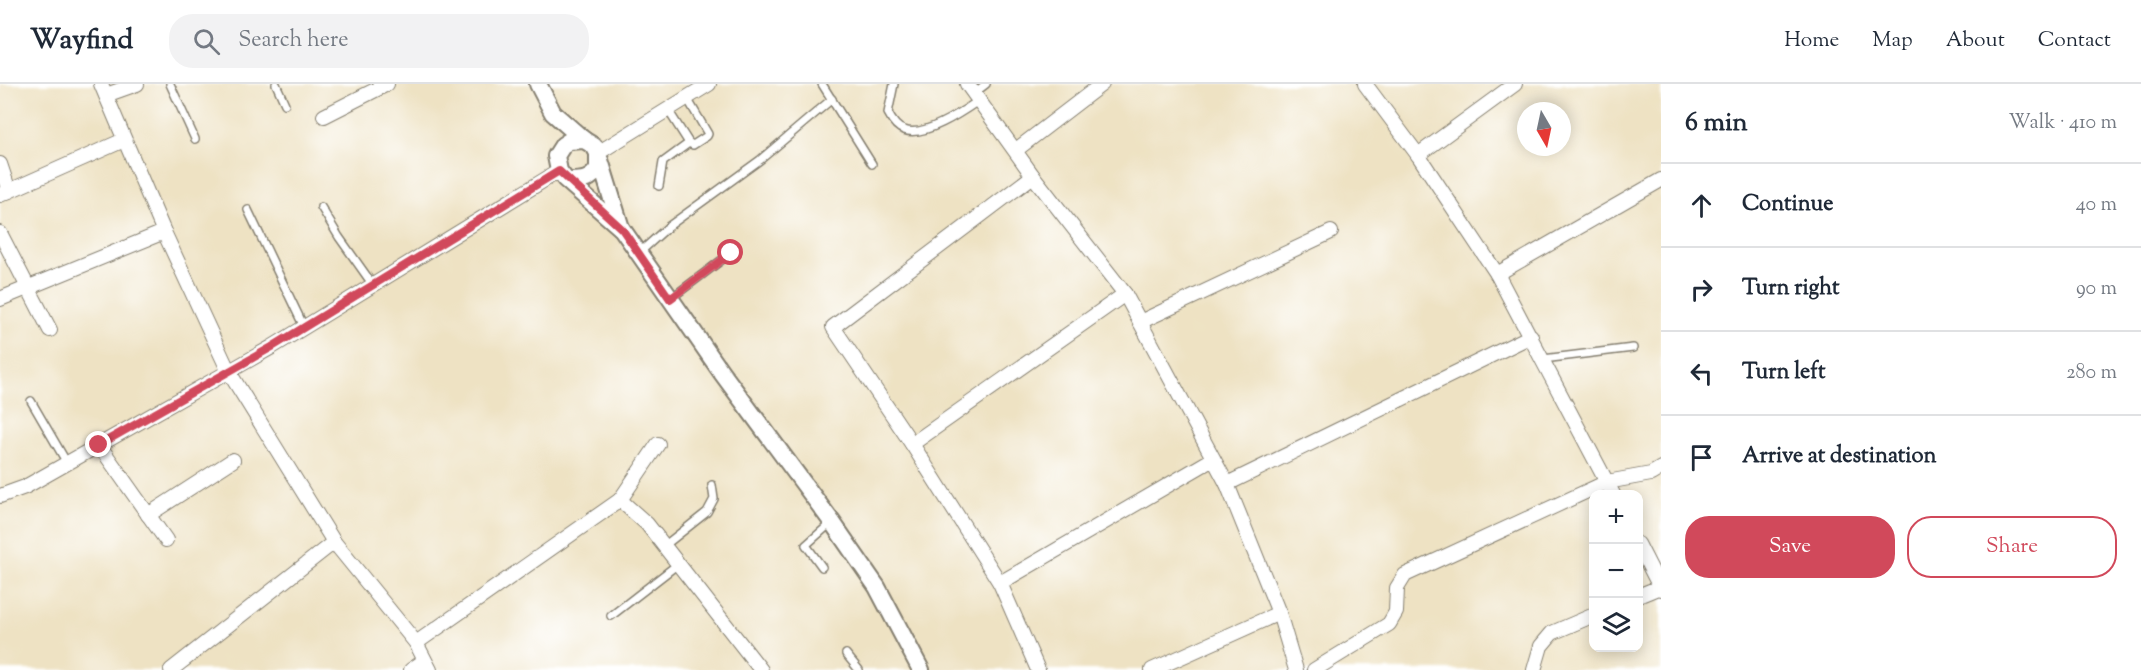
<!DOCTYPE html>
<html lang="en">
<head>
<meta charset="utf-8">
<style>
	:root { --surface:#fff; --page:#f2f2f3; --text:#1f2937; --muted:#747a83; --line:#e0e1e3; --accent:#d1495b }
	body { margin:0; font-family:"Sorts Mill Goudy",serif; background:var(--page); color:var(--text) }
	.controls { position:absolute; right:18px; bottom:18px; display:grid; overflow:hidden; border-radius:12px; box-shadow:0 3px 15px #0003 }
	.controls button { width:54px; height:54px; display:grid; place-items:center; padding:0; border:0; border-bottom:2px solid var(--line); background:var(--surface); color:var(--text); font:30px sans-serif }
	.compass { position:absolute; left:1517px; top:18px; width:54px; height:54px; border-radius:50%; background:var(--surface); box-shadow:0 3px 15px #0003; rotate:171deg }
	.stop { position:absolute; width:18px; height:18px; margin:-14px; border:4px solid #d1495b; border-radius:50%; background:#fff }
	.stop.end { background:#d1495b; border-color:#fff; box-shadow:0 2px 6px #0008 }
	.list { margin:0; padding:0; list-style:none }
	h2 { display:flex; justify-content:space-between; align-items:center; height:78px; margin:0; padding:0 24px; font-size:26px }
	h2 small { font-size:20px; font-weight:400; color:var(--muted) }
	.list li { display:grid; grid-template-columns:39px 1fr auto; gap:18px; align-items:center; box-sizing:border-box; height:84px; padding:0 24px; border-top:2px solid var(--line) }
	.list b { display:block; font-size:22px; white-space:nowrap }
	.list em { font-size:20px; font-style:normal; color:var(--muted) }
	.actions { display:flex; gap:12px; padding:18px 24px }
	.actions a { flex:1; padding:14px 0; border:2px solid var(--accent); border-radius:24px; text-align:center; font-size:21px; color:var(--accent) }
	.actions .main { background:var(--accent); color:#fff }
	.icon { flex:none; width:33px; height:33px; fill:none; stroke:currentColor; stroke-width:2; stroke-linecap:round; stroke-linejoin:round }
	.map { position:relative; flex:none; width:1661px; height:586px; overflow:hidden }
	header { display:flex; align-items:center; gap:36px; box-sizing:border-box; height:84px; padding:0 30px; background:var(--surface); border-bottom:2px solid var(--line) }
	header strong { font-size:28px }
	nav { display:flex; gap:33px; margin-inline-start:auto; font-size:21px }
	.search { width:420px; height:54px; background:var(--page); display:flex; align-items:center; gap:15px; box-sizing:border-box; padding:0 21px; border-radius:24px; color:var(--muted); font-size:22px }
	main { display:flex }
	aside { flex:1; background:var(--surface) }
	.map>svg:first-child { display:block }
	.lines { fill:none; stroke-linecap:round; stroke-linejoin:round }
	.service-casing { stroke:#857f70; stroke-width:10 }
	.minor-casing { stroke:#857f70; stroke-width:16 }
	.tertiary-casing { stroke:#857f70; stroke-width:20 }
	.service { stroke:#fff; stroke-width:7 }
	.minor { stroke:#fff; stroke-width:14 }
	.tertiary { stroke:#fff; stroke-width:16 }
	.route { stroke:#d1495b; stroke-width:8 }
</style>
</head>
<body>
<header>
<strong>Wayfind</strong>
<div class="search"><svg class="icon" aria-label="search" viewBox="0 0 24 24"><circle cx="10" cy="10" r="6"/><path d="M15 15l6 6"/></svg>Search here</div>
<nav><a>Home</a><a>Map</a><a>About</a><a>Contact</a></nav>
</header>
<main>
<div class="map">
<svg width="1661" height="586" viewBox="0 0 1661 586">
	<rect width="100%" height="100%" fill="#fff"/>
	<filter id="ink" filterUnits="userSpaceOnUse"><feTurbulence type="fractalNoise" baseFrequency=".0167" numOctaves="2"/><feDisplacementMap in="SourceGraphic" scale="12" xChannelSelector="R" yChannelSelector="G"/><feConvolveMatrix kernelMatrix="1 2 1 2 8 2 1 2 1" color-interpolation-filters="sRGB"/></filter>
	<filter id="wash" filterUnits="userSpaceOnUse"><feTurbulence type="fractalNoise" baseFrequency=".008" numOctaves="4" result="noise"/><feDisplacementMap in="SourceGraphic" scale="24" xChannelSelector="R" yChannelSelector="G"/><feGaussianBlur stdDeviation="1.35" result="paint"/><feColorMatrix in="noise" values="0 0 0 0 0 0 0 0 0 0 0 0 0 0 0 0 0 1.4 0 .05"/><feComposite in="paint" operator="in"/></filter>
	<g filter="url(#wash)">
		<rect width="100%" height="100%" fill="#eee2c3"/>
	</g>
	<g filter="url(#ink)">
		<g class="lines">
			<defs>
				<g id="service">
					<polyline points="170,0 195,55"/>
					<polyline points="276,0 285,20"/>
					<polyline points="822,0 872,80"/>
					<path d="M894 0 888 29C891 35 896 44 904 46 924 54 962 28 978 17"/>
					<polyline points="973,10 986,0"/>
					<polyline points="668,26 689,59 693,61 707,52 708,50 687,14"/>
					<polyline points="659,102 663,78 689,59"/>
					<polyline points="321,123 339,153 373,201"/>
					<polyline points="248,126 304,243"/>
					<polyline points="639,169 669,142 760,76 832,15"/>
					<polyline points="670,215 731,169"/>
					<polyline points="1543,275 1633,264"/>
					<polyline points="31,317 67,379"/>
					<polyline points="664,462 707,428 714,415 712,401"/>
					<polyline points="822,483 806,461 832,438"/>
					<polyline points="611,532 678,480"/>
					<polyline points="846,570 859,586"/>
				</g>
				<g id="minor">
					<polyline points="101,0 164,148 229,288 334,458 416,559 430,586"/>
					<polyline points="967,0 1033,92 1125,210 1140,238 1227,400 1279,529 1296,586"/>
					<polyline points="1365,0 1418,71 1497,190 1613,410"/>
					<polyline points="106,11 137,0"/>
					<polyline points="324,32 387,0"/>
					<polyline points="1016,66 1102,0"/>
					<polyline points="598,69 709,0"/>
					<polyline points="1418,71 1515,0"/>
					<polyline points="0,80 9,107"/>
					<polyline points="1033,92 833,243 912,360 1000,499 1038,586"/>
					<polyline points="0,111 124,56"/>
					<polyline points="0,149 50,246"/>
					<polyline points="1497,190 1661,96"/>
					<polyline points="0,215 164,148"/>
					<polyline points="1140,238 1331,148"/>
					<polyline points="912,360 1125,210"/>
					<polyline points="99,361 166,456"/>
					<polyline points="1227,400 1531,252"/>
					<polyline points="0,412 25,403 272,263 559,87"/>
					<polyline points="620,416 658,360"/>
					<polyline points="148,431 233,376"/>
					<polyline points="1638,460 1661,505"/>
					<polyline points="1000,499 1213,375"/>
					<polyline points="1638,512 1660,503"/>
					<polyline points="416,559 620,416 647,440 761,586"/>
					<polyline points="171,586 334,458"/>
					<polyline points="411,586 424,577"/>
					<polyline points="1152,586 1279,529"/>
					<polyline points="1314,586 1389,540 1396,528 1397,504 1405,491 1607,398 1651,390 1661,384"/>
					<polyline points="1534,586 1541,562 1552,549 1594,531"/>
				</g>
				<g id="tertiary">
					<polyline points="538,0 553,29 584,56"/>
					<polyline points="600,76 621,144"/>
					<path d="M570 97C583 97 591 96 598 84V69L594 62 584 56 569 57 563 61 556 72 559 87 565 95 622 145 722 289 832 438 877 503 921 586"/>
				</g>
			</defs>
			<use href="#service" class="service-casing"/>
			<use href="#minor" class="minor-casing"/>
			<use href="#tertiary" class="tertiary-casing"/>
			<use href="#service" class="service"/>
			<use href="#minor" class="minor"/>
			<use href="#tertiary" class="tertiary"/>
		</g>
	</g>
	<g class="lines" filter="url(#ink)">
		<polyline class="route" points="99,361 272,263 559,87 622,145 670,215 731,169"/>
	</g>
</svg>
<div class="controls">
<button>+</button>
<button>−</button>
<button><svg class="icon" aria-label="layers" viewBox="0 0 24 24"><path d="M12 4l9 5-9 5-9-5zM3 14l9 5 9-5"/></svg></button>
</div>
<svg class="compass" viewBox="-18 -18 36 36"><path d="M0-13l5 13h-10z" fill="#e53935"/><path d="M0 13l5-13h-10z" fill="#747a83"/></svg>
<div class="stop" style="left:731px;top:169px"></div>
<div class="stop end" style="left:99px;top:361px"></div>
</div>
<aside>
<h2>6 min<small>Walk · 410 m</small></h2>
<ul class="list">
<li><svg class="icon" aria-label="ahead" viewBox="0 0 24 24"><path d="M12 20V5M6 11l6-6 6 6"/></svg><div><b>Continue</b></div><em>40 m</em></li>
<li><svg class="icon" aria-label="right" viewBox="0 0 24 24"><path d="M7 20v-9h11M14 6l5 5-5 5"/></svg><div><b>Turn right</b></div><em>90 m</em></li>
<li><svg class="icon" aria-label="left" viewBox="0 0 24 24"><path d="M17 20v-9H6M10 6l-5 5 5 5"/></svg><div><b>Turn left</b></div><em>280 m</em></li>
<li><svg class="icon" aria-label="arrive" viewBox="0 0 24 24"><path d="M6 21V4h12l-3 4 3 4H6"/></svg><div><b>Arrive at destination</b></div></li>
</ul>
<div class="actions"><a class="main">Save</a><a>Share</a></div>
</aside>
</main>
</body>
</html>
